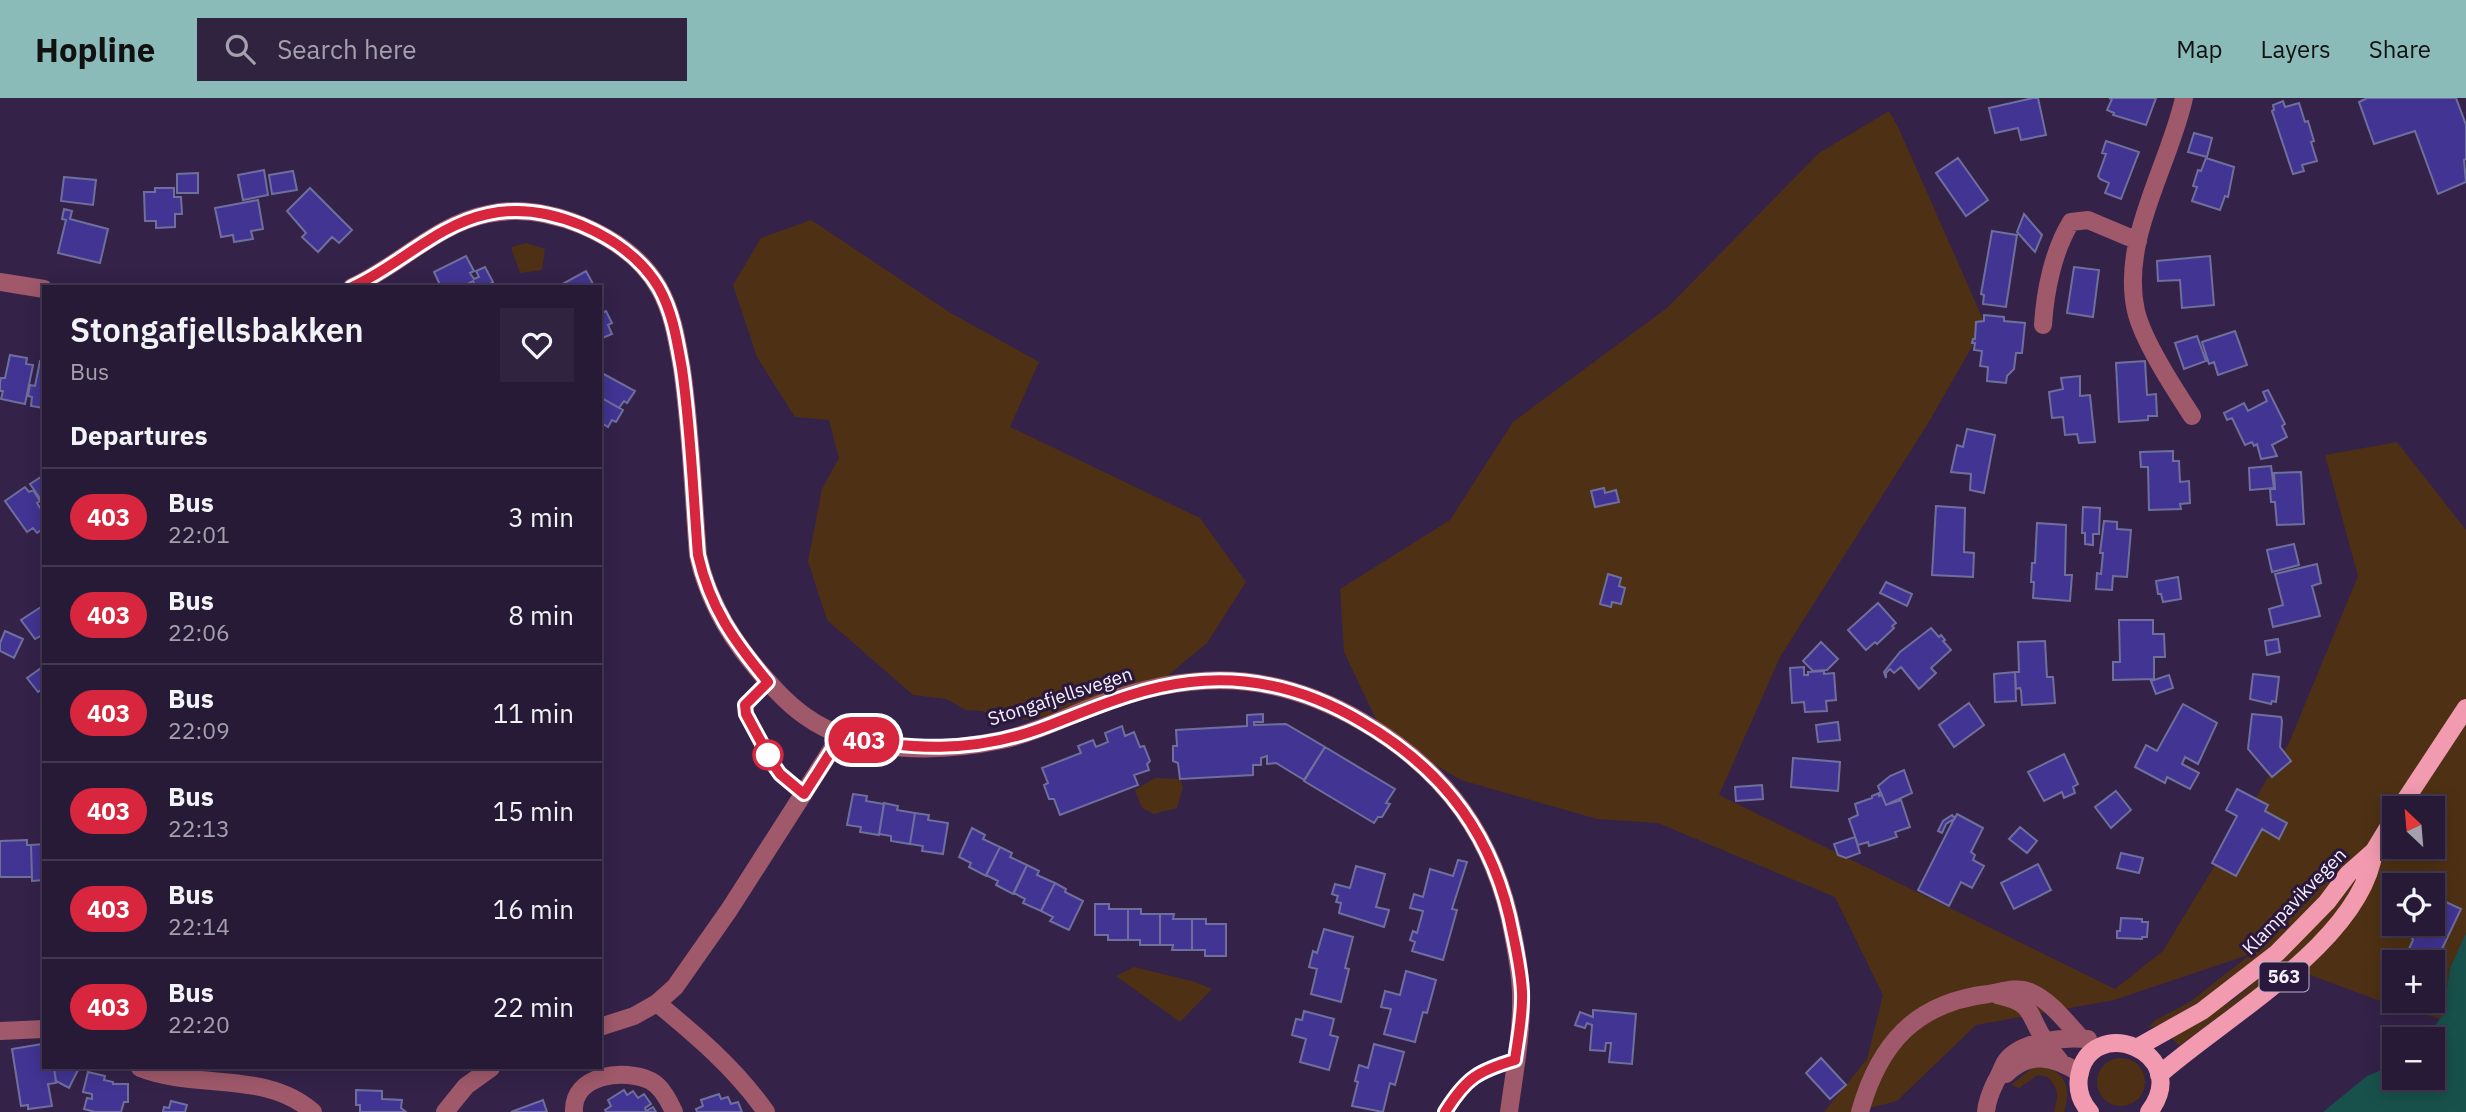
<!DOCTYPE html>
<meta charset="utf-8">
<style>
body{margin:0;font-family:"IBM Plex Sans",sans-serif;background:#2f233f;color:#f1f3f6;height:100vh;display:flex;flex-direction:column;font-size:26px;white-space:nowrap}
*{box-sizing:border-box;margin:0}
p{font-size:23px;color:#a4a1ad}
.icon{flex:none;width:38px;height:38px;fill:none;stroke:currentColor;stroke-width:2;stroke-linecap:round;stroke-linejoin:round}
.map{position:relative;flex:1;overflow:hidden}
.details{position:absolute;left:42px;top:187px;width:560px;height:784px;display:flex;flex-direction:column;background:#271a37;border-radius:0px;box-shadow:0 4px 18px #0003,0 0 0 2px #433852}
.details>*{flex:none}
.badge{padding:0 14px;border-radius:23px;font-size:24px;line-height:46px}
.needle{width:46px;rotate:334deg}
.fabs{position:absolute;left:2382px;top:698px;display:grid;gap:14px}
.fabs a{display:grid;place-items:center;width:63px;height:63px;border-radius:0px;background:#271a37;box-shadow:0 4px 18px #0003,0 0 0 2px #433852;font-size:35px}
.map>.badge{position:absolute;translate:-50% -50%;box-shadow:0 0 0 4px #fff}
h2{padding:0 28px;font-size:26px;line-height:63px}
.round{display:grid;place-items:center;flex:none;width:74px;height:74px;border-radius:0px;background:#2f233f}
.overview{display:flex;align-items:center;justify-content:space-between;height:119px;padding:0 28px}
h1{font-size:33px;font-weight:600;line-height:52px}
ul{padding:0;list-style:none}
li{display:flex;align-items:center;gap:21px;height:98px;padding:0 28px;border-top:2px solid #433852}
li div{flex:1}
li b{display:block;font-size:26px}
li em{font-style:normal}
li .badge{min-width:77px;font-weight:700;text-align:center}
header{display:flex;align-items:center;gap:42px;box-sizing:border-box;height:98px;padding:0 35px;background:#8bbbb9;color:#111}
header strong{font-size:33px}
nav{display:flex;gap:38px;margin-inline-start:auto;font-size:24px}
.search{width:490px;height:63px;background:#2f233f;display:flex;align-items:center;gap:18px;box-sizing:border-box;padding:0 24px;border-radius:0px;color:#a4a1ad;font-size:26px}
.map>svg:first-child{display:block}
.green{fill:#4e3114;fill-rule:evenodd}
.water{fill:#18514b}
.building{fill:#423493;stroke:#6f6f9d;stroke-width:2}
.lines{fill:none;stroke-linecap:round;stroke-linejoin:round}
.minor{stroke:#9f596b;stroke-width:18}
.major{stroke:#f29bb0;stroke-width:18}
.line-casing{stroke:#fff;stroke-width:16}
.line{stroke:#d7263d;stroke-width:10}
.stop-dot{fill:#fff;stroke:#d7263d;stroke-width:3.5}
.labels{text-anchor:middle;stroke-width:6;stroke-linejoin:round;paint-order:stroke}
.shield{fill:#2a183e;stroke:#b8b0c2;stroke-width:2}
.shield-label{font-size:18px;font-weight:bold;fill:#f5f1fb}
.street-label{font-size:19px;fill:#f5f1fb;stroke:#2a183e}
</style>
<header>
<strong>Hopline</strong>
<div class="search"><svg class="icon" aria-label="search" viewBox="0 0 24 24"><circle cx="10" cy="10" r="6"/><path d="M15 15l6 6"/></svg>Search here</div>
<nav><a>Map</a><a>Layers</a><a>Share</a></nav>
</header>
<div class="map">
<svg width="2466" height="1014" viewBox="0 0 2466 1014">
<rect width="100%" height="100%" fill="#342249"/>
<path class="green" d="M1889,13L1899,31L1985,226L1927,327L1780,559L1719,697L2115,891L2163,853L2289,645L2358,478L2325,357L2397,344L2466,432V835L2450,870L2443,915L2440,921L2375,901L2286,868L2179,948L2172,940L2233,902L2278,865L2212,896L2160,927L2147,930L2156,922L2190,904L2251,856L2114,902L1976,927L1897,1003L1854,1014H1824L1867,961L1883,897L1835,799L1658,725L1597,721L1461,682L1383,636L1344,554L1340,491L1450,422L1513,324L1667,210L1819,55ZM2394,710H2432V749H2394ZM2394,788H2432V826H2394ZM2394,864H2432V903H2394Z
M811,122L949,214L1039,264L1010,329L1200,420L1246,484L1207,545L1148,594L1029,622L997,619L982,613L966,612L946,601L913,597L827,522L808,463L822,391L839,360L829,322L795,319L757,259L733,187L761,140Z
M526,145L545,151L542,172L520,175L511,149Z
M1155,680L1180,681L1183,689L1177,710L1154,716L1142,710L1135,692Z
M1134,869L1195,884L1212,891L1180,924L1116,878Z
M2097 984a24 24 0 1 1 48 0a24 24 0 1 1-48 0Z
M2042,969C2067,973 2071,992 2064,1014H2054C2058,999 2060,990 2047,979L2038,977L2019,990L2011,987L2032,970Z"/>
<path class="water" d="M2466,835V1014H2323L2367,978L2394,967V980H2432V942L2426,941L2443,916L2450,870Z"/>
<path class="building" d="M2033,0H2038L2046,37L2021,42L2018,30L1995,35L1989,10Z
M2109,0H2156L2146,27L2113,17L2114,15L2107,12L2112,1Z
M2367,0H2456L2466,27V61L2464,62L2466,84L2438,96L2415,33L2374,46L2359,4Z
M2283,3L2285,9L2299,5L2305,24L2308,23L2314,43L2311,44L2317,63L2302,67L2304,73L2293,76L2272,13L2274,12L2273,7Z
M2194,35L2212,40L2207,59L2188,54Z
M2106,43L2139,54L2121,101L2105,95L2109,85L2100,81L2098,78L2106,56L2102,55Z
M1958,60L1988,102L1966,118L1936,75Z
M2206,60L2234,69L2228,99L2225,98L2220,112L2192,103L2197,89L2193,88L2198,72L2201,73Z
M264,72L268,97L243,102L238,77Z
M293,73L297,92L272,96L269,77Z
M198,75V95H177V76Z
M64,79L96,82L93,107L61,103Z
M155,90H174V99H181L182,116H175V129L156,130V123H145L144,94H155Z
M310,90L352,132L339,145L332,139L318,154L302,139L306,135L287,113Z
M258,102L263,131L251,133L253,141L234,144L233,137L221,139L215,110Z
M64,111L72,113L70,121L108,131L100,165L58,155L66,122L62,121Z
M2024,116L2042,137L2035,154L2017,134Z
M1992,133L2017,137L2006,209L1983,206L1984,197L1981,196Z
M466,158L474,173L470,175L474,181L479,179L476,173L485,169L493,184L484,189H476L473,183L462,189H441L434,174Z
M2210,158L2214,207L2182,210L2180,182L2158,183L2157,163Z
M2074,169L2099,172L2093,219L2067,215Z
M586,173L593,186L589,189H557Z
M606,213L612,225L608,227L612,236L600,241V216Z
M1984,217L2004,219V223L2025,225L2022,255H2016L2014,271L2007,278L2006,285L1987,283L1988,269L1980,268L1982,253L1974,252L1975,245H1972L1973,241H1975L1976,224L1984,223Z
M2235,233L2247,267L2218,277L2214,264L2209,266L2202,244Z
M2197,238L2206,263L2184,271L2175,245Z
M10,257L27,260L26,266L33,267L25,306L1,301L3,293H0V285L1,280H5Z
M40,263L44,264V310L31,308L32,299L28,298L30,287L35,288Z
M2145,263L2147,297L2156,296L2157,318H2148V322L2119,324L2116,265Z
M600,274L635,293L627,305L624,303L619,310L600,299Z
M2080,278V298L2090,297L2095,344L2079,345L2077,336L2065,337L2063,319L2052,320L2049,294L2063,291L2061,280Z
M2268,292L2285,326L2282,328L2287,339L2272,347L2277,358L2261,361L2257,346L2254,348L2252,344L2245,347L2232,320L2227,322L2224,315L2244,305L2248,313L2267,303L2263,294Z
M600,299L623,312L616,324L612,322L608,329L600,324Z
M1967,331L1995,337L1984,395L1970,392L1971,376L1951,374L1957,347L1963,349Z
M2173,353V363H2179L2180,384L2189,383L2190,405L2180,406L2181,411L2149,412L2148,369H2141L2140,354Z
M2271,368L2274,390L2250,392L2249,370Z
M2301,374L2304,426L2277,427L2275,404H2271L2270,391H2275L2274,375Z
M44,377V406L30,386Z
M25,389L29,394L33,392L40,403L37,405L44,416V430L37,435L33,430L27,434L5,403Z
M1604,390L1605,395L1616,392L1619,404L1595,409L1591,393Z
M1936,408L1965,410L1964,454L1974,455L1973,479L1932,477Z
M2083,409L2100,410L2099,436H2093V447L2085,446V435H2082Z
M2104,423L2117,424V431L2131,432L2127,479L2113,478L2112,492L2096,491L2097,475L2101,476L2103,455H2100Z
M2037,425L2066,427L2065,477H2072L2070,503L2033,500L2034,484H2031L2032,465H2035Z
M2294,446L2299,467L2272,474L2267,452Z
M2317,466L2321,485L2312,488L2320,518L2273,529L2269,511L2283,507L2275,476Z
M1608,476L1621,480L1619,488L1625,490L1621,506L1612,504L1611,509L1600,506Z
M2178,479L2181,501L2163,504L2161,496H2158L2156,483Z
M1886,484L1912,496L1907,508L1880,495Z
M1878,505L1896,525L1892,528L1894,530L1877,546L1875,544L1866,552L1848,532Z
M44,507V536L35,541L21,522Z
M2119,522H2153V536H2164L2165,559H2154V581L2113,582V564H2120Z
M1931,530L1939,539L1941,537L1945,542L1943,543L1951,552L1931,570L1936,575L1919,591L1901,569L1894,575L1890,571L1886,575V580L1884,574L1900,554Z
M5,533L23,541L14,560L0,553V545Z
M2278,541L2280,554L2267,557L2265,543Z
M2045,543L2047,579H2053L2055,605L2022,607L2021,593L2020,590L2016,591L2015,574H2019L2018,544Z
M1821,544L1838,561L1827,572L1813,573L1803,563Z
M44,568V590L38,594L27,580Z
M1804,569V577H1808V574L1824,573V576L1834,575L1836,602L1826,603L1827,613L1805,614L1804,604L1792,605L1790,570Z
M2015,574L2016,603L1995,604L1994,576Z
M2253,576L2279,579L2276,604L2272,603L2271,606L2250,601Z
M2169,577L2173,590L2156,596L2151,583Z
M1969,605L1984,627L1954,649L1939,627Z
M2183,606L2217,625L2198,666L2185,659L2182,666L2199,675L2190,691L2167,679L2165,685L2135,669L2146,647L2157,653Z
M1263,616V624H1254V627L1286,626L1325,649L1304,682L1276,665L1267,666V658L1261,660V667H1253V677L1180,681L1178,665L1173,663V648H1177L1176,632L1247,628V617Z
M2252,616L2281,619L2282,623L2280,649L2291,663L2272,679L2248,651Z
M1838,624L1840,642L1818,644L1816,627Z
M1122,628L1125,638L1134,634L1140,649L1144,648L1150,663L1147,666L1149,672L1134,677L1138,687L1060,717L1054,701H1049L1044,687L1048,685L1042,670L1081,655L1078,648L1093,642L1096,649L1108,644L1105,635Z
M1325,649L1395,691L1386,705L1390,706L1382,719H1378L1374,725L1304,683Z
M2064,656L2078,686L2073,689L2075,695L2064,700L2062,694L2044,703L2028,674Z
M1793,660L1840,664L1838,693L1791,689Z
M1904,672L1912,695L1886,707L1878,688L1890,678Z
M1762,687L1763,701L1736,703L1735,689Z
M2237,691L2268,707L2265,713L2287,725L2279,741L2262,731L2236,778L2212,765L2237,718L2226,712Z
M2116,693L2131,712L2111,730L2095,709Z
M1879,695V698L1882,697L1886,707L1901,702L1910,729L1895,734L1897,739L1869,748L1868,744L1858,747L1849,721L1858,717L1855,706L1872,700V698Z
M853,696L867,698L866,703L884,706L879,737L860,734L861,729L847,727Z
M884,705L898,708L897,712L915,715L910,746L891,743V738L879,736Z
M915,715L929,717L928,722L948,725L943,756L922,753L923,748L910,746Z
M1957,716L1983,730L1971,754L1975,757L1973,762L1984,768L1972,790L1961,784L1949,808L1918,792L1954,721L1946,726L1942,735L1938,733L1943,723L1952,717L1955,720Z
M2020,729L2037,743L2027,755L2009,741Z
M972,730L985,737L983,741L1000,749L986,778L969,769L971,765L959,759Z
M1855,739L1860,755L1846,760L1838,757L1834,746Z
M27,742V747H31L32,779H0V743Z
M44,746V782L32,783L31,747Z
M1000,749L1012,755L1010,759L1027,767L1013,796L996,787L998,783L986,777Z
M2121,755L2143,760L2139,775L2117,770Z
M1458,762L1467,764L1452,811L1457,812L1443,862L1412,853L1415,844L1410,842L1413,833L1417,835L1423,813L1410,810L1414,796L1423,799L1430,771L1453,778Z
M2038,766L2051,792L2014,811L2001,785Z
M1027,767L1039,773L1037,777L1055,785L1041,813L1023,805L1025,801L1014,795Z
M1356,768L1385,776L1376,809L1389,812L1384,829L1339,815L1341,805L1336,804L1338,798L1332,796L1335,786L1350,790Z
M1055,785L1066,791L1065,794L1083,803L1069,832L1050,823L1053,819L1041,813Z
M2433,798L2461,811L2432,872V864H2403L2413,842L2411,838L2412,834L2418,833L2421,826H2432Z
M1095,806H1109V811H1128V842H1108V837H1095Z
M1128,811H1141V816H1160V847H1140V842H1128Z
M1160,816H1174L1173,821H1192V852H1172L1173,847H1160Z
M2121,820L2142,821V824H2148L2147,839H2142V841L2117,840V833H2120Z
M1192,821H1206V826H1226V858H1205V852H1192Z
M1324,831L1353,839L1345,870L1349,871L1341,904L1311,896L1317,871L1309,869L1313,853L1317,855Z
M1406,873L1436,882L1427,915L1423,914L1415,944L1384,936L1391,911L1381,909L1385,893L1400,897Z
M2394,880V903H2420L2418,906L2407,910L2394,904L2389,893Z
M1593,912L1636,916L1632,966L1609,964L1611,945H1606L1605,953L1590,952L1592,927L1587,925L1585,930L1575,927L1580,914L1593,919Z
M1304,913L1334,921L1330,937L1338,939L1329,972L1300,964L1306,941L1292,937L1296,921L1302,922Z
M42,946L44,970H54L56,985L48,986L52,1008L28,1011V1007L21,1008L12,951Z
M1374,946L1404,954L1395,987L1390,985L1383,1014L1352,1008L1358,984L1355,983L1359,967L1368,970Z
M1821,960L1846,987L1830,1001L1806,975Z
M54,970H79L69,990L56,983Z
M88,974L105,978L104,982L113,984V986H128V1004H124L121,1014H95L84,1011L87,1000L92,1001V996L83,994Z
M356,992L382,993V1001L402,1002L401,1010L406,1014H360V1007H356Z
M624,992L627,997L633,993L638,1000L644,996L651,1006L645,1010L646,1013L653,1009L656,1014H606L605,1012L611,1008L608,1002Z
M719,996L721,1001L728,999L731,1006L738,1004L742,1014H697L696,1011L703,1008L701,1002Z
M543,1002L547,1014H511Z
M171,1003L187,1007L185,1014H163L164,1009L169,1010Z"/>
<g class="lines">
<path class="minor" d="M2184,0C2169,68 2120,142 2136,213C2143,243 2175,292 2192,318
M0,184L44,191
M352,189C399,168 436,126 488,116C519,109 551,115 581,127C612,140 642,160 659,190C673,215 677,243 682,271C691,333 693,395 698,457C707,499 726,533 753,566C769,585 785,604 805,618C859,657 940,655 1002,642C1034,635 1064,620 1095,608C1126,596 1157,587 1190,584C1251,577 1309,593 1361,623C1446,672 1495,740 1513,836C1517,857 1521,877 1521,898C1522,936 1514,976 1509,1014
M2043,227C2045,194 2053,153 2071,124L2088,122L2138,143
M1997,897C2033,905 2027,913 2043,940C2048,948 2054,956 2060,963
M657,905C697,938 736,971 766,1014
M600,929L634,918L657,905L675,889L729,812L841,637
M0,933L44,931
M140,970C195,992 266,972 313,1014
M2006,976C2030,952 2054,959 2080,975
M445,1014L466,988L491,970
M574,1014C572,976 625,970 651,983C662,989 669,1003 674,1014
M1860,1014C1879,946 1915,905 1988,896C2001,894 2017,888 2030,894C2050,902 2066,924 2081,940
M1986,1014C1987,1002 1991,993 1996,983C2000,977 2002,969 2006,963C2022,942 2064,939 2088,941"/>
<path class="major" d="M2400,710L2466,610
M2138,949L2202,913L2277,855L2327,804L2348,776L2374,753L2394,720
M2159,977C2223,920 2362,843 2374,753
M2090,1014C2081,1004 2077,992 2079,979C2089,913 2195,954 2149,1014"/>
</g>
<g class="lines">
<g class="line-casing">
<path id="line" d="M352,189C399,168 436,127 488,116C519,109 552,115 581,127C612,140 642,161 659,190C673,215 677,243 682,271C691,333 693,395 698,457C710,510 734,543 768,584L745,607L746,616L773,666L780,676L804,696L841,638C910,652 972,655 1039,631C1090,612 1136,590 1190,584C1251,577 1310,593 1362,624C1446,673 1495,740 1513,836C1517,855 1521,874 1522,894C1523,917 1518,940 1515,962C1478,973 1466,980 1445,1014"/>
</g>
<use href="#line" class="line"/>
</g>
<circle class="stop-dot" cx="768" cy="657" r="14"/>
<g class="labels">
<rect class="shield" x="2259.5" y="864.5" width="49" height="29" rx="5"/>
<g class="shield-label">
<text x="2284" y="885">563</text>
</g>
<g class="street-label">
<text transform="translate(1060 598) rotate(-18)" y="7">Stongafjellsvegen</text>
<text transform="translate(2294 803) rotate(-46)" y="7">Klampavikvegen</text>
</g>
</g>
</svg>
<div class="fabs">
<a><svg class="needle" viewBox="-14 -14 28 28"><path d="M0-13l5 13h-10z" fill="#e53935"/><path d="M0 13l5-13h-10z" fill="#a4a1ad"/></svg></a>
<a><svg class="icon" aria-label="locate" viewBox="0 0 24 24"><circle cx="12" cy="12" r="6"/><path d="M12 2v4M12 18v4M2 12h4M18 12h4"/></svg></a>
<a>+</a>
<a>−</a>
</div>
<b class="badge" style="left:864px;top:642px;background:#d7263d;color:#fff">403</b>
<section class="details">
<div class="overview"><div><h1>Stongafjellsbakken</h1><p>Bus</p></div><a class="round"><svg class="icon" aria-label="heart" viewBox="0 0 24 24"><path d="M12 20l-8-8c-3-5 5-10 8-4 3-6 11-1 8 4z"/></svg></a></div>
<h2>Departures</h2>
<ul>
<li><span class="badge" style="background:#d7263d;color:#fff">403</span><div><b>Bus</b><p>22:01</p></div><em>3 min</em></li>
<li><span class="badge" style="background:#d7263d;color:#fff">403</span><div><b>Bus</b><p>22:06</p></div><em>8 min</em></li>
<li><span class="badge" style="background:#d7263d;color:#fff">403</span><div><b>Bus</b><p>22:09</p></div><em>11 min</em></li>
<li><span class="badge" style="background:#d7263d;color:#fff">403</span><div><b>Bus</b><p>22:13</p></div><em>15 min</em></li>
<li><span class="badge" style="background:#d7263d;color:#fff">403</span><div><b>Bus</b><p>22:14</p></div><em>16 min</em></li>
<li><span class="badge" style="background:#d7263d;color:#fff">403</span><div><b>Bus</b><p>22:20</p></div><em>22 min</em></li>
</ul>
</section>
</div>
